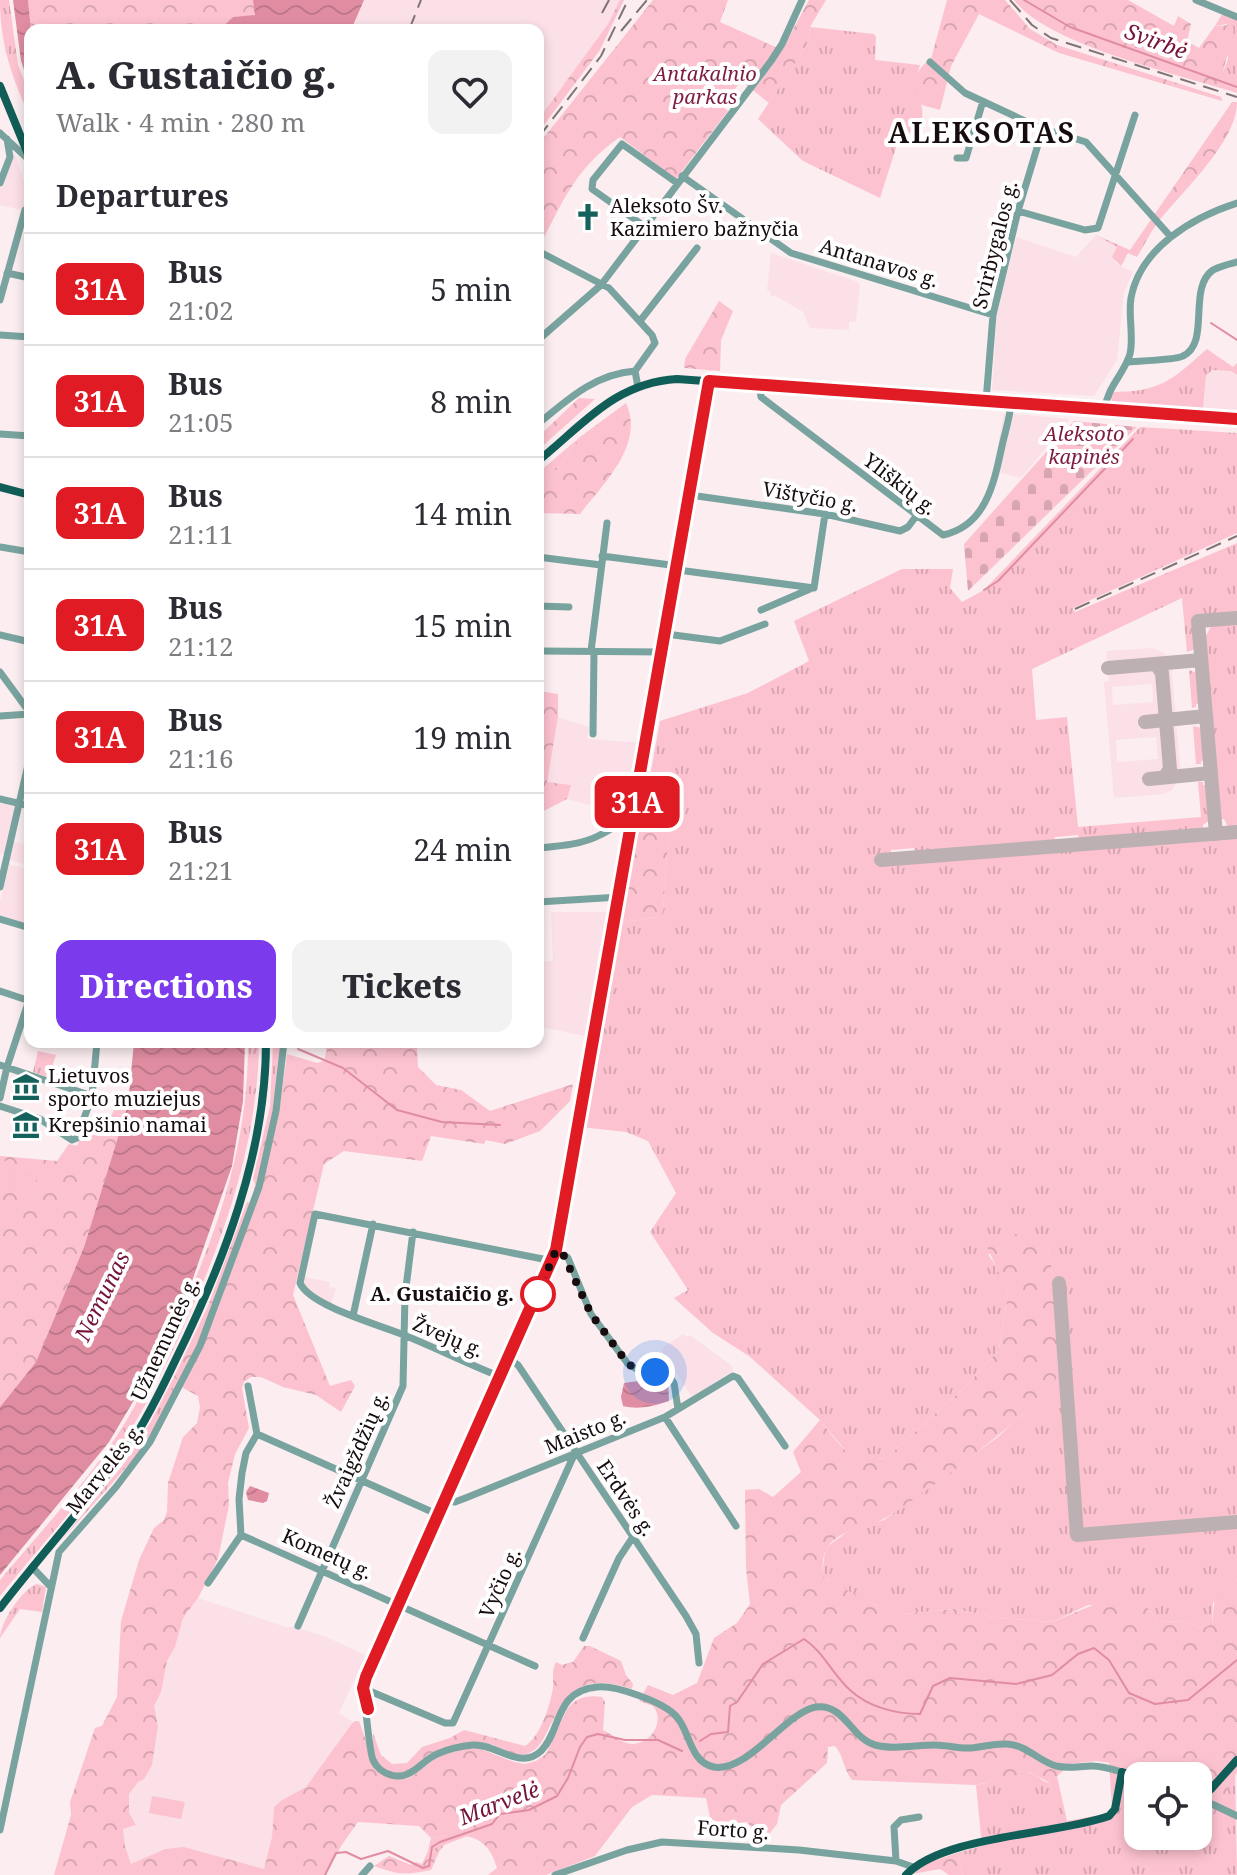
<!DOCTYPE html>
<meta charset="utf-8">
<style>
body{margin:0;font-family:"Noto Serif",serif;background:#f2f2f3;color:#2b2b33;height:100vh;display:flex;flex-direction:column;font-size:30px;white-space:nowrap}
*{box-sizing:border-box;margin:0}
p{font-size:26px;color:#7c7c81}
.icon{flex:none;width:44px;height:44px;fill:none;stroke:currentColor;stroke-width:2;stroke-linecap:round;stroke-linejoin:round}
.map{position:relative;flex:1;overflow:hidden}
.sheet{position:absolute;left:24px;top:24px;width:520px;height:1024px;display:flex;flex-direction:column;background:#fff;border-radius:16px;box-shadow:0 4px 12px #0003}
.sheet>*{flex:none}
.badge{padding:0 16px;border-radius:12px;font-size:28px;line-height:52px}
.controls{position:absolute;left:1124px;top:1762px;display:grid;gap:16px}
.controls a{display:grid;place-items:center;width:88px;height:88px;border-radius:16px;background:#fff;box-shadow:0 4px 12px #0003;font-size:40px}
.you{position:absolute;width:40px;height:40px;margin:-20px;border:6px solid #fff;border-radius:50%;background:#1a73e8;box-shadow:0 0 0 12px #1a73e833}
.map>.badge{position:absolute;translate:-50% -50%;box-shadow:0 0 0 4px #fff}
h2{padding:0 32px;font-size:30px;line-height:72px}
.round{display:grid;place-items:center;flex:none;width:84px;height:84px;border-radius:16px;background:#f2f2f3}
.overview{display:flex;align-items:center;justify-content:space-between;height:136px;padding:0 32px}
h1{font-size:38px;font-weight:800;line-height:60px}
.action{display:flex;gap:16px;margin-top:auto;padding:16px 32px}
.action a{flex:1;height:92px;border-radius:16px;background:#7c3aed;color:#fff;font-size:32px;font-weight:800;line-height:92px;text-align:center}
.action a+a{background:#f2f2f3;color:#2b2b33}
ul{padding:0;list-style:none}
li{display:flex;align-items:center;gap:24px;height:112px;padding:0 32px;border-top:2px solid #e1e1e2}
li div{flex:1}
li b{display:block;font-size:30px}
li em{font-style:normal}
li .badge{min-width:88px;font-weight:700;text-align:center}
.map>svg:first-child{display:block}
.built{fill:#fbe1e7;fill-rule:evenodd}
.grass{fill:url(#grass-tufts)}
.forest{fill:url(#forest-crowns)}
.cemetery{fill:url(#cemetery-stones)}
.pitch{fill:#fcc2cf}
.water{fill:url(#water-waves)}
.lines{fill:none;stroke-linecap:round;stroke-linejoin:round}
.stream{stroke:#e08da2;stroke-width:2}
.taxiway{stroke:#bdb0b2;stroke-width:14}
.minor{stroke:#78a39e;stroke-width:7}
.major{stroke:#115e59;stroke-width:8}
.rail{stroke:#7f7375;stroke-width:2;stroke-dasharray:16 8;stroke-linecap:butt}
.line-casing{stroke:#fff;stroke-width:18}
.line{stroke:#e01b24;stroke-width:12}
.walk{stroke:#170c0e;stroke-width:8;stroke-dasharray:0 14.4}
.stop-dot{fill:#fff;stroke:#e01b24;stroke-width:4}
.labels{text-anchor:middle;stroke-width:8;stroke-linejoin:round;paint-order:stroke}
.park-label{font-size:20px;font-style:italic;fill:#7d1c40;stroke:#fff}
.poi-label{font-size:20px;fill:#170c0e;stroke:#fff;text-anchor:start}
.street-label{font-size:20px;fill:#170c0e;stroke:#fff}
.stop-label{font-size:20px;font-weight:bold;fill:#170c0e;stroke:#fff;text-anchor:end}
.water-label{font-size:22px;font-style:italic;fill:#76133a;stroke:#fff}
.district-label{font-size:28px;font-weight:bold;letter-spacing:2px;fill:#170c0e;stroke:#fff}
</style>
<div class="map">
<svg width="1237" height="1875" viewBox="0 0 1237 1875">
<defs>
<pattern id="grass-tufts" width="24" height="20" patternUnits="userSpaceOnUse" patternTransform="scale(2)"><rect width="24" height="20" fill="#fcc2cf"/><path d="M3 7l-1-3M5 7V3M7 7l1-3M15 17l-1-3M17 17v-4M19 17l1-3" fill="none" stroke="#d7a6b1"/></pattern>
<pattern id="forest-crowns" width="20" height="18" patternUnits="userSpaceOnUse" patternTransform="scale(2)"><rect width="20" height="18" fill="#fcc2cf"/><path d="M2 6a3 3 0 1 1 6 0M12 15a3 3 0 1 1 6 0" fill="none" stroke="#d7a6b1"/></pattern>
<pattern id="cemetery-stones" width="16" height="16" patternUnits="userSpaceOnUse" patternTransform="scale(2)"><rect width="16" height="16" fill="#fcc2cf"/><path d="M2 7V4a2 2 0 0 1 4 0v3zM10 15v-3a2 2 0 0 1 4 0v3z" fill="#d7a6b1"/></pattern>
<pattern id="water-waves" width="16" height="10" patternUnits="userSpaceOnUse" patternTransform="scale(2)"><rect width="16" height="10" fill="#e08da2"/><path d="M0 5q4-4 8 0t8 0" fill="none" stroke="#bf788a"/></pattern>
</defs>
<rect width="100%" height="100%" fill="#fbedf0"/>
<path class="built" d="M364,0H620L608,24L538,120V30H351Z
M15,154L30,199V212L0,205V189Z
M1096,235L1118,247L1115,263L1133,272L1124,292L1117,360L1094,396L992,390L997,313L1016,237L1076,257Z
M771,253L858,282L860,286L856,321L849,322V330L810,328L803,312L778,297L771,296V292L767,290Z
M1212,370L1231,371L1237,375V414L1212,412L1203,408L1206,376Z
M1004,413L1070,419L1021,478L993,471Z
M1152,648L1164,653L1171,663L1181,775L1172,790L1163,794L1114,798L1104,682L1109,681L1106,651ZM1152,684L1153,702L1113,705L1112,687ZM1156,737L1158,759L1117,762L1116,740Z
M558,717L589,727L587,739L647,743L634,817L567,799L570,785L546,782Z
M0,801L16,806L5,855L0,853Z
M14,842L30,845V866L10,860Z
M9,864L30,870V925L0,915V901Z
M551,912H608L585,1036L541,1027L538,1033V962L553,961Z
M304,1277L330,1282L329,1287L336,1288L331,1304L302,1286Z
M683,1334L686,1337L690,1335L732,1366L733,1371L692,1397L661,1349Z
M198,1598L286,1627H295L326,1637L366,1655L339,1713L353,1722L306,1787L282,1800L274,1807L272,1837L264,1869L184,1847L165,1849L131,1865L125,1846L123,1829L136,1825L129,1813V1793L138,1782L158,1726L154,1706L161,1692L167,1661L175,1647L183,1618Z"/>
<path class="grass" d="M0,0H9L18,65L30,95V117C12,78 0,44 0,0Z
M1222,14L1237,20V89L1223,84L1222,75L1228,59L1227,24L1215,26Z
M810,27L874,34L876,37L875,60L920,65C915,79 917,91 921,104C924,113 921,128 920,138L902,129L880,198L803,161L758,119L807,45Z
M1207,349L1233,367L1237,363V375L1231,371L1212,370L1206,376L1203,408L1114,404L1110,397L1112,392C1161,392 1172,380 1207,349Z
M1140,427L1237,433V533L1073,608L1075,612L1237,543V613L1193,617L1195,649L1187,652L1182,598L1032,669L1036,720L1067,717L1078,827L1201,817L1198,782H1203V785H1207L1210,820L1203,825V830L1079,840L1078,835L1055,837L1054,842L915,853L914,848L891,850V855L879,856L880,864L1237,837V1518L1091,1530L1082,1526L1080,1518L1065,1279L1052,1280L1049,1246L988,1254L1000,1273L1008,1293L999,1350L966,1386L886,1458L869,1460L850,1456L820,1420L749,1356L713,1333L674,1298L688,1290L650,1232L676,1193L648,1141L626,1132L581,1127L619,923L657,917L663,912L669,826L684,785L650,777L660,721L748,693L809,661L794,621L902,569H953L950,588L962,602L984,590Z
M580,437L546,485L538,489V473Z
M1237,622V826L1228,827L1224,819H1219L1204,640L1212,624Z
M1189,670L1197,673L1200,704H1196V707L1192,708Z
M1193,726L1202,728L1205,760L1201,761V764H1196Z
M248,1042H259C258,1144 223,1241 181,1333C163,1371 145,1409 121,1445C85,1498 40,1546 0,1596V1580C36,1537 75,1495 108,1449C132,1415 151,1376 169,1338C214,1242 249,1149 248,1042Z
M273,1042H282L273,1106H270Z
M38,1051L56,1055L52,1067L62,1074L59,1081L33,1072Z
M1058,1361L1073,1538L1237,1526V1579L1213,1603L1212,1624L1209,1628L1202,1629L1186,1621L1159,1622L1146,1606L1088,1605L1052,1622L998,1618L956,1609L903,1614L867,1602L822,1576L825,1550L828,1546L850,1530L884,1520L998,1437L1016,1420L1044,1402L1052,1392Z
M174,1377L180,1384L139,1453L59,1543L122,1466L150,1423Z
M37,1584L46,1587L42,1612L20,1609L0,1638C0,1623 22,1589 37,1584Z
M1109,1762L1127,1765L1153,1776H1138V1836H1198V1812L1219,1808L1235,1774L1237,1875H963L957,1853L982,1846L976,1785C991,1783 1015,1771 1026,1772C1035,1773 1041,1781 1049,1783L1057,1776L1067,1821L1105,1814L1112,1808Z
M451,1835H470L444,1845L439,1852L428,1851L431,1838Z"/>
<path class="forest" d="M28,0H253L256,12L253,16L233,17L219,30H31Z
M620,0H624L600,50L538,133V120L608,24Z
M653,0H728L720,22L782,50L809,0H826L810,27L807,45L769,103L741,81L722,106L728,111L676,179L620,137C574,169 563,202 538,249V145Z
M947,0H1005L1030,29L1057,45L1221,97L1222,101L1059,53L979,14L951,66L940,110L922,105C910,88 914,69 931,59Z
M1014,0H1128L1174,26L1178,16L1191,24L1187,41L1199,48L1215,26L1233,25C1237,47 1219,62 1224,84L1237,89V93C1181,75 1047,45 1014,0Z
M1232,102H1237C1237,143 1180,193 1156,225C1149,235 1143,247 1137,257L1128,253L1121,266L1112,257L1117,247L1096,235L1130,250Z
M719,301L733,311L721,340L720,371L684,368L685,359Z
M579,398L595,399L538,450V437Z
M626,403C645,444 604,483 580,514L538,513V489L546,485L580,437Z
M538,691L558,694V717L547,782L571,785L567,799L538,814Z
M650,777L684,785L669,826L663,912L657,917L619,923Z
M309,1042H414L417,1045L418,1067L436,1085L461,1090L490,1111L573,1084L570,1101L540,1131L505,1144L486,1140L484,1144L431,1136L422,1161L344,1151L324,1164L293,1295L330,1386L351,1380L355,1386L341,1412L316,1395L283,1387L261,1377H251L244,1382L242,1388L249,1428L235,1454L228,1483L229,1505L218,1559L198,1598L183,1618L175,1647L167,1661L161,1692L154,1706L158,1726L152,1765L144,1779L138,1782L129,1794V1813L136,1825L123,1829L125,1846L131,1864L165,1849L184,1847L264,1869L272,1837L274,1807L282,1800L306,1787L353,1722L359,1721L376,1769L405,1779L411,1777L442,1754L476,1747L514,1762L525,1764L536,1761L546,1754L567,1709C577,1697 587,1695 602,1697L605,1702L603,1730C611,1734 619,1741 627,1743C647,1749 667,1723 653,1706L639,1701L648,1685L673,1695L697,1683L714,1638L737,1623L750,1604L746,1568L745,1490L759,1489L773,1497L801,1472L793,1452L820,1420C843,1448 847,1463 886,1458L966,1386L999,1350L1008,1293L987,1247C999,1232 1020,1234 1037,1234L1049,1246C1052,1282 1066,1360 1052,1392C1045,1407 1025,1412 1014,1422C975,1455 931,1489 887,1517C868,1529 844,1527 828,1546C822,1553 823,1567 822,1576L868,1602L903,1614L956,1609L998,1618L1052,1622L1105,1600L1132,1599L1146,1606L1159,1622L1186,1621L1202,1629L1212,1624L1215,1597L1237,1579V1772L1219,1808L1198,1812V1776H1153L1127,1765L1096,1761L1070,1764L1050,1783L1029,1772L976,1785L852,1780C843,1769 844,1756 835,1746L828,1747L827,1763L781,1805L777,1824L770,1833L754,1830L747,1822L719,1826L710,1817L706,1798L652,1795L632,1807L595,1856L546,1875H488L497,1868C487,1832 463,1833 431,1838L419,1826L358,1822L341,1846L326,1875H54L71,1815L70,1802L95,1728L102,1726L117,1697L121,1621L139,1560L154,1528L164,1520L167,1512L168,1483L183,1437L197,1423L200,1407L198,1396L183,1388L174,1377L208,1306L247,1202L251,1203L255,1184L253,1179L270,1106L280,1105L287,1054L317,1063L324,1061L327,1049Z
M128,1105L84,1247L36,1362L0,1407V1156L57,1161L69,1144L77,1146L87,1123L110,1118L114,1110Z
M584,1646H590L621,1661L626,1675L633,1684L632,1689C585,1674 570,1687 549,1728C544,1737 541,1747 531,1752C515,1761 500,1744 484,1743C475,1743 463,1747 453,1748C445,1749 437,1750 430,1754C415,1763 407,1779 387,1771C372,1765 373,1747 373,1733L381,1755L392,1764L407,1763L422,1747L450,1738L464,1730L525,1746C541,1736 550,1705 553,1688C554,1678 551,1671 556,1662L562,1665L573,1662Z
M428,1851L439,1852L431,1870C406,1875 398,1875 374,1866L389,1856L411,1865L416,1862L422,1864Z
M957,1853L963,1875H949L940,1869L912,1874L930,1862Z"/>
<path class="cemetery" d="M1074,421L1137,427L968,591L964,544Z"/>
<path class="pitch" d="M0,1160L14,1162L12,1189L0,1188Z
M26,1162L44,1163L43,1176H36V1189L14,1187L15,1175L31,1176L25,1175Z
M152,1796L185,1802L181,1819L149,1813Z"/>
<path class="water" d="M13,0H28L31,30L30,87L21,61Z
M253,0H364L351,30H219L233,17L255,15Z
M134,1042H245L243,1101L232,1166L191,1284L143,1385L109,1442L0,1575V1407L36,1362L84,1247L128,1105Z
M660,1378L668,1381L669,1401C654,1406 639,1410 623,1406L621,1397L624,1383Z
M250,1486L269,1493L267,1501L263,1503L248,1500L246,1492Z"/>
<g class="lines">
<path class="stream" d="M1024,0L1070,27L1237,87
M1211,323L1237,340
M984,590L998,581L1133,439
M298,1049L343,1068L397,1110L442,1122L500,1125
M700,1741L711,1734L728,1732L730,1706L737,1702L763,1664L804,1639C824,1652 832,1674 850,1690C868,1707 896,1714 920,1714L933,1686L950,1678L1016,1684L1052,1675L1078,1654L1094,1648L1109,1660L1129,1693L1155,1704L1188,1700L1237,1660
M325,1875L336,1853L346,1852L361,1859L388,1851L423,1868L429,1866L432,1847L440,1842L492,1824L500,1814L529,1810L557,1796L568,1778L580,1747L587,1737L598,1734L625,1740H658L682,1751"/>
<path class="taxiway" d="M1156,664L1162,673L1170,769L1165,776
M1108,668L1201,660
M1145,722L1206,716
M1149,779L1211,773
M1216,834L1198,621L1237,618
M881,860L1237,832
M1059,1283L1077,1535L1237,1522"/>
<path class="minor" d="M1196,0L1237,17
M930,62L965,93L1038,127L1086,142L1171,237
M0,133L28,159
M957,158H966L983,101
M682,176L791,253L993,315
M0,183L10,157L7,139
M1018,211L1085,230L1098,228L1135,115
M644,226L592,189L593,180L622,144L677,183
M538,251L609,288L652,335L655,343L635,371L638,387
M7,273L30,278
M0,300L25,210L30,209
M640,321L697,248
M0,335L30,337
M538,340L601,285L771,61L782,44L802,0
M1127,362C1138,361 1176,360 1183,356C1211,343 1187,288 1213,270C1220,266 1229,264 1237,262
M709,381L556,1250L364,1683C363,1690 370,1754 373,1760C376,1767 383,1773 391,1775C411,1781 421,1761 437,1754C448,1749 461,1746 473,1745C495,1743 520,1771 541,1751C562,1730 554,1691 597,1687C616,1685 663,1702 676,1716C690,1730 689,1762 714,1767C748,1773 786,1712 816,1707C844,1703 852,1739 875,1745C894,1750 916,1745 935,1745C947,1745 959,1749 971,1748C983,1747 995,1743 1007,1744C1026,1745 1039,1761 1056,1766C1068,1769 1080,1766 1092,1766C1102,1766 1112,1769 1122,1772
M759,384L761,397L943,535C986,526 994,483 1002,446C1005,432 1010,418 1011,403
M986,401L993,315L1018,211L1043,128
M1105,409C1107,387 1124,374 1130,354C1134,336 1128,316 1131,298C1140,248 1193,217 1237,203
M538,424C568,399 595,374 635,371
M0,434L30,436
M690,495L825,514L900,531L908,527L917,515
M0,547L30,552
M602,556L678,566
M538,557L601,565
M678,570L814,588L825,514
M538,606L569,607
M761,610L810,589
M666,634L720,641L765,624
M0,635L30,642
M538,651L662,652
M591,651L607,523
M0,672L30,713
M0,716L30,714
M593,734L594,651
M0,799L30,806
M538,848C559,846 581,845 600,835C612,830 621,820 634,817
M0,887L30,756
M538,902L620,897
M0,919L30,928
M0,991L30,1001
M0,1065L92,1096
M0,1098L7,1067L29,1000
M0,1106L40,1119L72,1140L77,1138L92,1096L97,1042
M556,1250L568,1258L591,1314L628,1364L640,1371L669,1376L674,1383L678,1409
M353,1316L373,1224
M509,1359L518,1365L686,1616L696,1634L699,1663
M501,1377C468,1364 436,1348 404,1335C380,1325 310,1306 300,1283L315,1214L553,1261
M665,1417L736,1526
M257,1434L439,1515
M445,1500L455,1502L468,1497L665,1417L733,1376L738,1378L785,1446
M241,1535L535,1666
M32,1567L50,1586
M208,1583L241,1535L239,1499L242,1473L246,1453L257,1434L248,1386
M298,1626L403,1386L405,1295L413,1232
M583,1638L619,1558L633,1537
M364,1693L372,1692L445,1723H453L574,1455
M1204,1793L1210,1803L1237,1816
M0,1830L59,1552L116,1487L150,1442L200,1346L259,1187L276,1111L284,1042
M896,1861L894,1827L901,1820L919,1817
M362,1875L370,1866
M555,1875L627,1850L662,1842L799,1850L896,1861L913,1867"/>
<path class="major" d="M0,86L30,159
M538,461C583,425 614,383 677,379L1237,419
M0,487L30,495
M0,1608C43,1552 92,1499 132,1441C149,1416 162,1388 175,1361C224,1262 266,1153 266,1042
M1198,1795L1211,1789L1237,1760
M906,1875C943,1835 1056,1835 1109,1816L1115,1809L1122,1772L1138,1777"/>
<path class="rail" d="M1010,0L1032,25L1051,38L1237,97
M602,13L609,0
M409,30L421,0
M621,31L647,0
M538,138L601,56L628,0
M1075,609L1237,536"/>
</g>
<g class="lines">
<g class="line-casing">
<path id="line" d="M368,1709L363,1688L366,1677L556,1250L709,381L1237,419"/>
</g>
<use href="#line" class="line"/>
<path class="walk" d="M538,1294L556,1250L563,1254L591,1314L628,1364L640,1371L655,1372"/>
</g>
<defs>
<g id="church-bare" transform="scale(2.16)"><path d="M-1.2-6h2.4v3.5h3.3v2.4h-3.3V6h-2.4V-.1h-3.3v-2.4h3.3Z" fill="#15625c" stroke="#fff" stroke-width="2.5" paint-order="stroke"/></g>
<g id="museum-bare" transform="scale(2.16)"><path d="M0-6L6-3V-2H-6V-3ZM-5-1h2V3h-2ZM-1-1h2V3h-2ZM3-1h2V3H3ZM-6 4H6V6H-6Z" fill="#15625c" stroke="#fff" stroke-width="2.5" paint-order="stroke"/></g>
</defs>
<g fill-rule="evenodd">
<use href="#church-bare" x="588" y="217"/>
<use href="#museum-bare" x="26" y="1087"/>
<use href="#museum-bare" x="26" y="1125"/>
</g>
<circle class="stop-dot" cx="538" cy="1294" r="16"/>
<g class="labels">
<g class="park-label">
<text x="705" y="81">Antakalnio<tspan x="705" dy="23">parkas</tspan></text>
<text x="1084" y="441">Aleksoto<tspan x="1084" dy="23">kapinės</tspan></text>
</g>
<g class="poi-label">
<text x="610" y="213">Aleksoto Šv.<tspan x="610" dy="23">Kazimiero bažnyčia</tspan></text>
<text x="48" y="1083">Lietuvos<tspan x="48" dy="23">sporto muziejus</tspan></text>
<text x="48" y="1132">Krepšinio namai</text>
</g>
<g class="street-label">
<text transform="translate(995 245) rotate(-76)" y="7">Svirbygalos g.</text>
<text transform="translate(879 263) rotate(17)" y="7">Antanavos g.</text>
<text transform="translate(900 484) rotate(38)" y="7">Yliškių g.</text>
<text transform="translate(810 497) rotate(10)" y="7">Vištyčio g.</text>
<text transform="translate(448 1337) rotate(23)" y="7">Žvejų g.</text>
<text transform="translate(165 1339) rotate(-65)" y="7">Užnemunės g.</text>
<text transform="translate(585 1432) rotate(-22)" y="7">Maisto g.</text>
<text transform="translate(357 1450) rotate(-66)" y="7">Žvaigždžių g.</text>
<text transform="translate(105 1469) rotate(-51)" y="7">Marvelės g.</text>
<text transform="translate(626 1498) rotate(56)" y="7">Erdvės g.</text>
<text transform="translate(327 1554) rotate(24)" y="7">Kometų g.</text>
<text transform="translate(500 1583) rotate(-66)" y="7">Vyčio g.</text>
<text transform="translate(733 1830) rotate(4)" y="7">Forto g.</text>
</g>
<g class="stop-label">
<text x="514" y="1301">A. Gustaičio g.</text>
</g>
<g class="water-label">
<text transform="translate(1156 41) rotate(20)" y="8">Svirbė</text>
<text transform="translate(102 1296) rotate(-64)" y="8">Nemunas</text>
<text transform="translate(499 1803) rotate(-21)" y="8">Marvelė</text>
</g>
<g class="district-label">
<text x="982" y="143">ALEKSOTAS</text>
</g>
</g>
</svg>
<div class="controls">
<a><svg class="icon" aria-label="locate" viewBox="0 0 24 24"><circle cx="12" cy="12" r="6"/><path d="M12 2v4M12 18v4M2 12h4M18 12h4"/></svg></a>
</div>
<div class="you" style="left:655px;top:1372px"></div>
<b class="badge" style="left:637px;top:802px;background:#e01b24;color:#fff">31A</b>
<section class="sheet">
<div class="overview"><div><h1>A. Gustaičio g.</h1><p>Walk · 4 min · 280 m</p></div><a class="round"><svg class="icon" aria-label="heart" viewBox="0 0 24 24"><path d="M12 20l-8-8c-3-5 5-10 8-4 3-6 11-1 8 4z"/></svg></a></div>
<h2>Departures</h2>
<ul>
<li><span class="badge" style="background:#e01b24;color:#fff">31A</span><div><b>Bus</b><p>21:02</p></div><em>5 min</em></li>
<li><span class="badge" style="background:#e01b24;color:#fff">31A</span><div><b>Bus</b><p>21:05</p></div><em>8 min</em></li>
<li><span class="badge" style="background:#e01b24;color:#fff">31A</span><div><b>Bus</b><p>21:11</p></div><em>14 min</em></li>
<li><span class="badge" style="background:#e01b24;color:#fff">31A</span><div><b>Bus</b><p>21:12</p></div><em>15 min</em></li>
<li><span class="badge" style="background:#e01b24;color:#fff">31A</span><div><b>Bus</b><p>21:16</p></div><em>19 min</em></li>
<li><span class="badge" style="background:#e01b24;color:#fff">31A</span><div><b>Bus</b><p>21:21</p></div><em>24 min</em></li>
</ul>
<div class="action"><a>Directions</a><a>Tickets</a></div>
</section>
</div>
